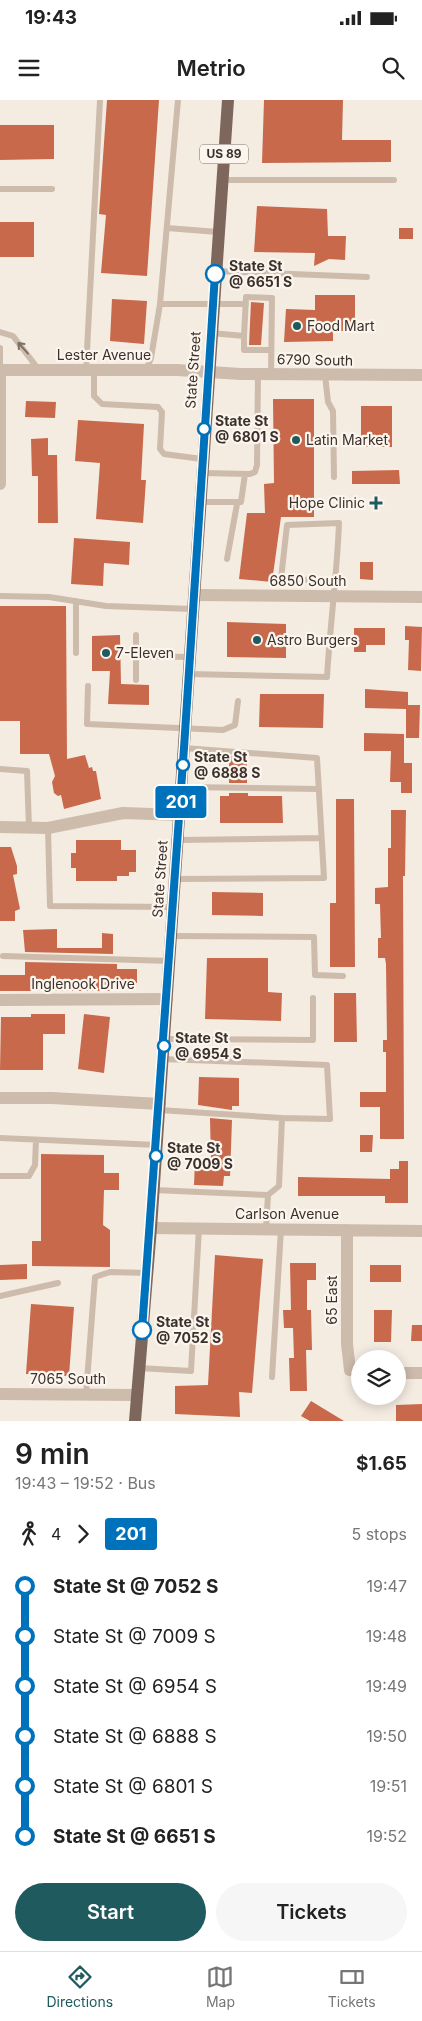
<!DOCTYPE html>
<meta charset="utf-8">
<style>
body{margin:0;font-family:Inter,sans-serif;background:#f6f6f6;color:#222;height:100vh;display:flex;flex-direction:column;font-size:19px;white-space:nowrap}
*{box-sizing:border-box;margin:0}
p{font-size:16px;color:#767676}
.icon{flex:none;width:28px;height:28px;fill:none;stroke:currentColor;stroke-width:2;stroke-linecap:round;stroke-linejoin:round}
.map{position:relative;height:1321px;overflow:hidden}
.panel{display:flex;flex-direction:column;background:#fff;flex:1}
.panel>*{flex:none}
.badge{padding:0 10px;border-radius:4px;font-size:18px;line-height:32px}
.tools{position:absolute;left:351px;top:1250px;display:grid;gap:10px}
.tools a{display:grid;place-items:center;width:55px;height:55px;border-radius:50%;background:#fff;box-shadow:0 2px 12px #0003;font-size:25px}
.map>.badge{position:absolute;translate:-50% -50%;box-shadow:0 0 0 2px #fff}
.legs{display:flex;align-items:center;gap:8px;height:55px;padding:0 15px;font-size:16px}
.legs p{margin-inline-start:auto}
.head{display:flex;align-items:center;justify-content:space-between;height:85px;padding:0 15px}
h1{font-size:28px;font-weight:600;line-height:38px}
.action{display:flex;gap:10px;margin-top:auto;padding:10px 15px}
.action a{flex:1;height:58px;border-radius:30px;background:#1f5a5e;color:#fff;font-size:20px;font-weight:600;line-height:58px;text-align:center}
.action a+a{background:#f6f6f6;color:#222}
ul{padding:0 15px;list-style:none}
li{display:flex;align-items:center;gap:18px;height:50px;font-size:19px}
li i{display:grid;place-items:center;width:8px;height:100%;margin:0 6px;background:currentColor}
li i::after{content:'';width:12px;height:12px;margin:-6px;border:4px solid;border-radius:50%;background:#fff}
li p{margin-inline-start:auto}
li:first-child i{background:linear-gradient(#0000 50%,currentColor 0)}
li:last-child i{background:linear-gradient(currentColor 50%,#0000 0)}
.status{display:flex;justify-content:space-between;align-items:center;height:35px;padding:0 25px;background:#fff;direction:ltr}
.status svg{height:14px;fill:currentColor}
header{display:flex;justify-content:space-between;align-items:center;height:65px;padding:0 15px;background:#fff;font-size:22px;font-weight:600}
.dock{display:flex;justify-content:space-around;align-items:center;height:70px;border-top:1px solid #e0e0e0;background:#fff;font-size:14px;color:#767676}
.dock a{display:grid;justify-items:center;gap:2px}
.dock .selected{color:#1f5a5e}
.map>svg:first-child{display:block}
.building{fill:#c8694b}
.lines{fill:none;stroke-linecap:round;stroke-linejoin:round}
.service{stroke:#cdbbac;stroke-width:6}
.minor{stroke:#cdbbac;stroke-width:12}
.primary{stroke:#7d675c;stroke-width:12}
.oneway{stroke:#7d6f65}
.line-1-casing{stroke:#fff;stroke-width:11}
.line-1{stroke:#0072bc;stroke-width:8}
.stop-1-dot{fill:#fff;stroke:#0072bc;stroke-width:2.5}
.poi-dot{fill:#1f5a5e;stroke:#fbf5ee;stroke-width:2}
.labels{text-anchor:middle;stroke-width:4.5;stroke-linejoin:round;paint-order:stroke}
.shield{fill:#fbf5ee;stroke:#756b66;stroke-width:1}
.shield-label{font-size:12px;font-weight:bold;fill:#3b302b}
.stop-label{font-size:14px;font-weight:bold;fill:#3b302b;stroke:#fbf5ee;text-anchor:start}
.poi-label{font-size:14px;fill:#3b302b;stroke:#fbf5ee;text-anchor:start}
.street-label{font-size:14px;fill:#3b302b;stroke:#fbf5ee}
</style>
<div class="status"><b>19:43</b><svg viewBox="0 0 49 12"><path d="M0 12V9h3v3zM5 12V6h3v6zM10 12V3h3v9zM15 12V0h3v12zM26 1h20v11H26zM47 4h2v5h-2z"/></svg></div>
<header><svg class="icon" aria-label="menu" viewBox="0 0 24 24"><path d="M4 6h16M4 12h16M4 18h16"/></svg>Metrio<svg class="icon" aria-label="search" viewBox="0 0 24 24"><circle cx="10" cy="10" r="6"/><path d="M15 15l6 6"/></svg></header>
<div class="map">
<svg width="422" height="1321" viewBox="0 0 422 1321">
<rect width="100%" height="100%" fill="#f4ebe1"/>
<path class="building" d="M107,0H159L147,176L101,173L106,115L99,114Z
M264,0H343L342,40H391V62L262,63Z
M0,25H54V59L0,60Z
M257,106L327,109L328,136H346L345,160L329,159L314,166L315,153L254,152Z
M0,122H34V157H0Z
M399,128H413V139H399Z
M315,195H355V231H333V241L284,242L286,209L315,210Z
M112,199L147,201L144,244L110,241Z
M251,202L264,203L261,245H249Z
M273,299H314V417H281L272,482L239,479L247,413H265L264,384L274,383Z
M26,301L56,302L55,318L25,317Z
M361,306H392V347H361Z
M78,320L144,324L141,380H146L143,423L96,419L100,363L75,361Z
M48,338V355H57L58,423H38V376H32L31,339Z
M399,370L400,384H352V371Z
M74,438L130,442L129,465L104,463L103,486L71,484Z
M360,462H373V480L360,479Z
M0,506H66L67,659L85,655L89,668L92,667L93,671H96L101,699L64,709L61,695L58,696L54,693L52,682L55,676L49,654H20V621H0Z
M227,522L286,524V558L227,557Z
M405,526L422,527L421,571L408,570L409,540H405Z
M354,528H385V545H366V552H354Z
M120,535L121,584L149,585V605L108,604L110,571H92V536Z
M365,589L408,592V605H420L419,638H406V609L365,608Z
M260,594H324L323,628L259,627Z
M364,633L404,634V663H412V693H401V682H390L391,651H364Z
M229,656L247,658V683H229Z
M229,693H248V696H282L283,723H220V696H229Z
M336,699H354L355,867H330V803H336Z
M391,710H406L405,776H403L404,1039H380V1007H360V992H386V952H383V940H387L386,864L385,858H378V838H381L380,804H375V788L388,787V748H391Z
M76,740H121V750H136V772H129V776H117V781H76V768H71V753H76Z
M0,747H11L17,766V774L13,775L20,809L15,811V821H0Z
M212,792L263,793V816L212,815Z
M57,829V848H102V833L113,834V854L25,852L23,830Z
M207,858H268V892L282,893L281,921L205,919Z
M25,862L117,864V869H137V883H113V891H0V875H25Z
M334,893H356L357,942H334Z
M31,914H65V934H43V970H0L1,917H31Z
M84,914L110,917L104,973L78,969Z
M199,977L239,978V1006H232V1010L198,1005Z
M210,1018L232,1020L230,1076H224L223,1086L194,1085L195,1060L211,1061Z
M360,1035H373L372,1052H360Z
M41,1054L104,1055V1073H119V1090H104L103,1125L110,1130V1167L32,1166V1141H41Z
M399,1061H408V1103H385V1096H298V1077L390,1079V1069H399Z
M215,1155L263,1159L252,1293L239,1292L240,1317L175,1314V1286L208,1285Z
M290,1163H316V1180H307V1210H311L312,1250H306L307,1291H290L289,1258H294L293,1228H284L283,1210H291Z
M27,1164V1179L0,1180V1165Z
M370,1165H401V1182H370Z
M31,1204L74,1207L69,1276L26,1274Z
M374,1210H392L391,1242H374Z
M412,1225H422V1241H411Z
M311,1301L344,1321H310L301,1316Z
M422,1304V1321H396V1305Z"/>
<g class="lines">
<path class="service" d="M222,80H394
M0,89H52
M167,128L218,132
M215,171L367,177
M160,204H246
M0,232L13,236L39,270
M211,233L244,236L246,197L272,198L271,275
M244,236V250H271
M0,248V270
M86,270L100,0
M94,270V296L102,304L158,307L162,312L160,349L164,354L202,359
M146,270L151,258L160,204L178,0
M325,275L328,302L333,311L334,377
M202,373L250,374L255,372L257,365L258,274
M199,402H241L245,374
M227,459L237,404
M0,496L49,497L106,506L193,509
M76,553V501
M137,556L190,557
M189,574L327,577C330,525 337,475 339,423L287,425L281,479L337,481
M136,580V535
M88,586L87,624L223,630L235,625L238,601
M0,669L27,671L29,728
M182,687L319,689
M48,728L50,806L173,807
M178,740L321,738
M175,779L324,778L317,658L184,648
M171,836L314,837L315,875L343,876
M3,856L170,861
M164,939L313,940V898
M163,959L327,965L330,1019L282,1018L279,1086L268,1095
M159,1010L282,1018
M0,1038L157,1045
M0,1076H29L35,1065L36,1040
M154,1090L268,1095L266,1129
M0,1196L58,1183
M139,1268L191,1271L199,1128
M272,1277L281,1129
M86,1294L95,1177L110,1172L147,1173"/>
<path class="minor" d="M0,270H177L241,274L422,275
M0,384V270
M194,495L422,497
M0,727L48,728L123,713L180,715
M0,900L167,899
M0,998H52L160,1004
M151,1128L422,1131
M347,1130V1244L350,1270L360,1271
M398,1273H422
M0,1294L137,1295"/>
<path class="primary" d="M135,1321L151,1128L228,0"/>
</g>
<defs><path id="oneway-shaft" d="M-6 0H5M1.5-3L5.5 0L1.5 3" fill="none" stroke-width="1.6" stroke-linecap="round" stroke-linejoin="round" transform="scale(1.25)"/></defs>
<use class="oneway" href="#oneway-shaft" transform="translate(23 248) rotate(-132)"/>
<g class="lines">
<g class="line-1-casing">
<path id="line-1" d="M142,1230L184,648L215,174"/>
</g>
<use href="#line-1" class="line-1"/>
</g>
<g class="stop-1-dot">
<circle cx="215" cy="174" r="9"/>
<circle cx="204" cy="329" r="6"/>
<circle cx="183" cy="665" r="6"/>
<circle cx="164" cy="946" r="6"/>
<circle cx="156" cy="1056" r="6"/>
<circle cx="142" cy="1230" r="9"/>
</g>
<g class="poi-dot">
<circle cx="297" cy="226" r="5"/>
<circle cx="296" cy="340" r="5"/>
<path d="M373.5 395.5h5v5h5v5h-5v5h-5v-5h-5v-5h5z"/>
<circle cx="257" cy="540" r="5"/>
<circle cx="106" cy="553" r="5"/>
</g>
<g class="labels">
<rect class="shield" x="200" y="44.5" width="48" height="19" rx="4"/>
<g class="shield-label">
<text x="224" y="58">US 89</text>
</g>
<g class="stop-label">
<text x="229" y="171">State St<tspan x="229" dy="16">@ 6651 S</tspan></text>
<text x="215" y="326">State St<tspan x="215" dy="16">@ 6801 S</tspan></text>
<text x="194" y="662">State St<tspan x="194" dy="16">@ 6888 S</tspan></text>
<text x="175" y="943">State St<tspan x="175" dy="16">@ 6954 S</tspan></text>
<text x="167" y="1053">State St<tspan x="167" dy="16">@ 7009 S</tspan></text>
<text x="156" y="1227">State St<tspan x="156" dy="16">@ 7052 S</tspan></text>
</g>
<g class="poi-label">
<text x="307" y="231">Food Mart</text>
<text x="306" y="345">Latin Market</text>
<text x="365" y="408" text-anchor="end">Hope Clinic</text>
<text x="267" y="545">Astro Burgers</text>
<text x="116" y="558">7-Eleven</text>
</g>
<g class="street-label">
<text x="104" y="260">Lester Avenue</text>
<text transform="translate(315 260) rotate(1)" y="5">6790 South</text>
<text transform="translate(193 270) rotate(-86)" y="5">State Street</text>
<text x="308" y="486">6850 South</text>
<text transform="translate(160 779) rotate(-86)" y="5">State Street</text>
<text x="83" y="889">Inglenook Drive</text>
<text x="287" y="1119">Carlson Avenue</text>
<text transform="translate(332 1200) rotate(-90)" y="5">65 East</text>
<text x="68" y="1284">7065 South</text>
</g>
</g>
</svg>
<div class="tools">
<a><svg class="icon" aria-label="layers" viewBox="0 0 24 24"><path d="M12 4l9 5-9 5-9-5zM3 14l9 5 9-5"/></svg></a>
</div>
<b class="badge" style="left:181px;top:702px;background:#0072bc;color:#fff">201</b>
</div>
<section class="panel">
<div class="head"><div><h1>9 min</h1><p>19:43 – 19:52 · Bus</p></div><b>$1.65</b></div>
<div class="legs"><svg class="icon" aria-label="walk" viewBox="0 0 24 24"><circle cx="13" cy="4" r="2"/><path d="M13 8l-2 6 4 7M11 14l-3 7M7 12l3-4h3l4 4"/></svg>4<svg class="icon" aria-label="forward" viewBox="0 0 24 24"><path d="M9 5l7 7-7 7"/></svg><b class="badge" style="background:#0072bc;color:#fff">201</b><p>5 stops</p></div>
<ul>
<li><i style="color:#0072bc"></i><b>State St @ 7052 S</b><p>19:47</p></li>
<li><i style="color:#0072bc"></i><span>State St @ 7009 S</span><p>19:48</p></li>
<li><i style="color:#0072bc"></i><span>State St @ 6954 S</span><p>19:49</p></li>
<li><i style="color:#0072bc"></i><span>State St @ 6888 S</span><p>19:50</p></li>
<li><i style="color:#0072bc"></i><span>State St @ 6801 S</span><p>19:51</p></li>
<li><i style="color:#0072bc"></i><b>State St @ 6651 S</b><p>19:52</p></li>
</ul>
<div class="action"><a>Start</a><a>Tickets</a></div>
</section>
<nav class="dock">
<a class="selected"><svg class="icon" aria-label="directions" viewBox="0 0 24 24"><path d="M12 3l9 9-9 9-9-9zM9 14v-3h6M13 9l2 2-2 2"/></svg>Directions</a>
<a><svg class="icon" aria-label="map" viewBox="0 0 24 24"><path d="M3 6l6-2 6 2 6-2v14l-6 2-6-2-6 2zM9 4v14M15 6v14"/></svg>Map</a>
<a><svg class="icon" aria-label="tickets" viewBox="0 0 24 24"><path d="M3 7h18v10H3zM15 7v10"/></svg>Tickets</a>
</nav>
